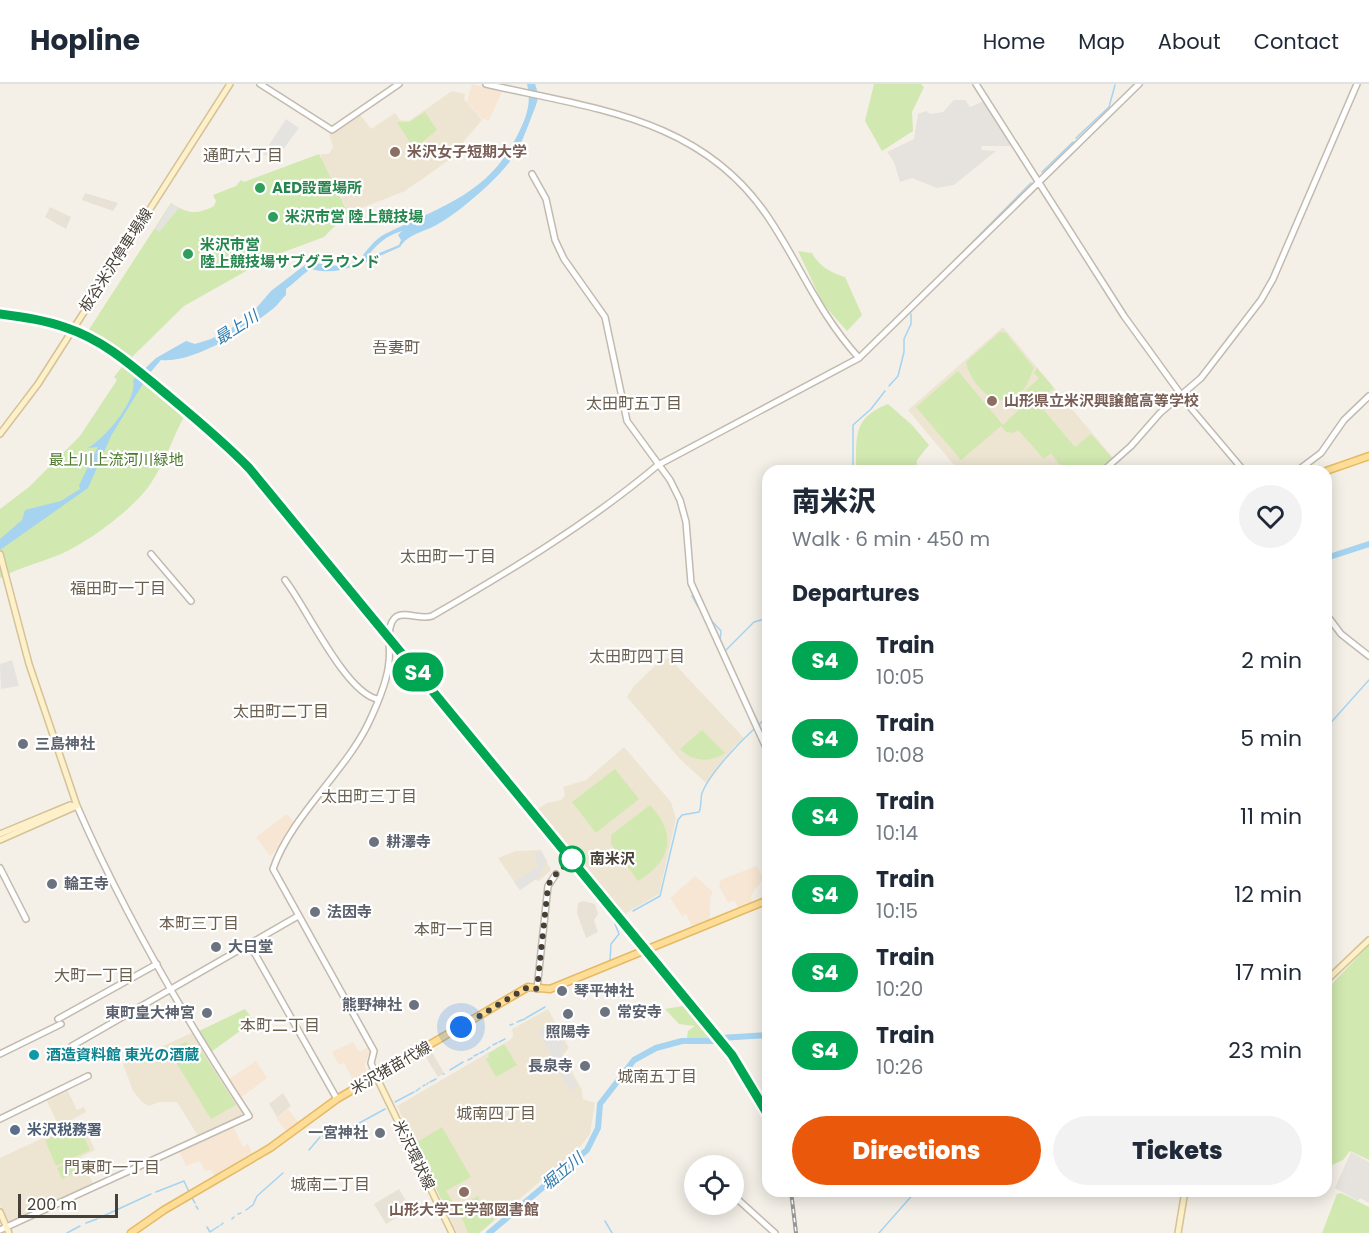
<!DOCTYPE html>
<meta charset="utf-8">
<style>
body{margin:0;font-family:Poppins,"Noto Sans JP",sans-serif;background:#f2f2f3;color:#1f2937;height:100vh;display:flex;flex-direction:column;font-size:22px;white-space:nowrap}
*{box-sizing:border-box;margin:0}
p{font-size:20px;color:#747a83}
.icon{flex:none;width:33px;height:33px;fill:none;stroke:currentColor;stroke-width:2;stroke-linecap:round;stroke-linejoin:round}
.map{position:relative;flex:1;overflow:hidden}
.side{position:absolute;left:762px;top:381px;width:570px;height:732px;display:flex;flex-direction:column;background:#fff;border-radius:18px;box-shadow:0 3px 15px #0003}
.side>*{flex:none}
.badge{padding:0 12px;border-radius:20px;font-size:21px;line-height:39px}
.controls{position:absolute;left:684px;top:1071px;display:grid;gap:12px}
.controls a{display:grid;place-items:center;width:60px;height:60px;border-radius:50%;background:#fff;box-shadow:0 3px 15px #0003;font-size:30px}
.scale{position:absolute;left:18px;bottom:15px;width:100px;box-sizing:border-box;padding-left:6px;border:3px solid #474037;border-top:0;font-size:16px;line-height:21px;white-space:nowrap;color:#474037;-webkit-text-stroke:4px #fff;paint-order:stroke}
.you{position:absolute;width:30px;height:30px;margin:-15px;border:4px solid #fff;border-radius:50%;background:#1a73e8;box-shadow:0 0 0 9px #1a73e833}
.map>.badge{position:absolute;translate:-50% -50%;box-shadow:0 0 0 3px #fff}
h2{padding:0 30px;font-size:22px;line-height:54px}
.round{display:grid;place-items:center;flex:none;width:63px;height:63px;border-radius:32px;background:#f2f2f3}
.overview{display:flex;align-items:center;justify-content:space-between;height:102px;padding:0 30px}
h1{font-size:28px;font-weight:800;line-height:45px}
.action{display:flex;gap:12px;margin-top:auto;padding:12px 30px}
.action a{flex:1;height:69px;border-radius:36px;background:#ea580c;color:#fff;font-size:24px;font-weight:800;line-height:69px;text-align:center}
.action a+a{background:#f2f2f3;color:#1f2937}
ul{padding:0;list-style:none}
li{display:flex;align-items:center;gap:18px;height:78px;padding:0 30px}
li div{flex:1}
li b{display:block;font-size:22px}
li em{font-style:normal}
li .badge{min-width:66px;font-weight:700;text-align:center}
header{display:flex;align-items:center;gap:36px;box-sizing:border-box;height:84px;padding:0 30px;background:#fff;border-bottom:2px solid #e0e1e3}
header strong{font-size:28px}
nav{display:flex;gap:33px;margin-inline-start:auto;font-size:21px}
.map>svg:first-child{display:block}
.residential{fill:#e8e2d6}
.commercial{fill:#f6e6d3}
.industrial{fill:#e6e2dd}
.education{fill:#ede5d2}
.green{fill:#d1e8b1}
.parking{fill:#e5e3e0}
.water{fill:#a5d3f0;fill-rule:evenodd}
.lines{fill:none;stroke-linecap:round;stroke-linejoin:round}
.stream{stroke:#a5d3f0;stroke-width:1.5}
.river{stroke:#a5d3f0;stroke-width:6}
.tertiary-casing{stroke:#c2baad;stroke-width:8}
.secondary-casing{stroke:#d4c298;stroke-width:8}
.primary-casing{stroke:#e4ba66;stroke-width:9}
.tertiary{stroke:#fff;stroke-width:5}
.secondary{stroke:#fef0c8;stroke-width:5}
.primary{stroke:#fede97;stroke-width:6}
.rail-casing{stroke:#979797;stroke-width:4}
.rail{stroke:#fff;stroke-width:1.5;stroke-dasharray:4.5;stroke-linecap:butt}
.line-casing{stroke:#fff;stroke-width:14}
.line{stroke:#00a651;stroke-width:9}
.walk{stroke:#474037;stroke-width:6;stroke-dasharray:0 10.8}
.education-dot{fill:#8d6e63;stroke:#fff;stroke-width:2}
.leisure-dot{fill:#2e9e5b;stroke:#fff;stroke-width:2}
.worship-dot{fill:#6b7280;stroke:#fff;stroke-width:2}
.stop-dot{fill:#fff;stroke:#00a651;stroke-width:3}
.culture-dot{fill:#0f9aa8;stroke:#fff;stroke-width:2}
.service-dot{fill:#5c6f8a;stroke:#fff;stroke-width:2}
.labels{text-anchor:middle;stroke-width:4.5;stroke-linejoin:round;paint-order:stroke}
.education-label{font-size:15px;font-weight:bold;fill:#785e54;stroke:#fff;text-anchor:start}
.leisure-label{font-size:15px;font-weight:bold;fill:#27864d;stroke:#fff;text-anchor:start}
.street-label{font-size:15px;fill:#474037;stroke:#fff}
.park-label{font-size:15px;fill:#4a7929;stroke:#fff}
.worship-label{font-size:15px;font-weight:bold;fill:#5b616d;stroke:#fff;text-anchor:start}
.stop-label{font-size:15px;font-weight:bold;fill:#474037;stroke:#fff;text-anchor:start}
.culture-label{font-size:15px;font-weight:bold;fill:#0d838f;stroke:#fff;text-anchor:start}
.service-label{font-size:15px;font-weight:bold;fill:#4e5e75;stroke:#fff;text-anchor:start}
.neighbourhood-label{font-size:16px;fill:#6a5e4e;stroke:#fff}
.water-label{font-size:16px;font-style:italic;fill:#2e7aac;stroke:#fff}
</style>
<header>
<strong>Hopline</strong>
<nav><a>Home</a><a>Map</a><a>About</a><a>Contact</a></nav>
</header>
<div class="map">
<svg width="1369" height="1149" viewBox="0 0 1369 1149">
<rect width="100%" height="100%" fill="#f4f0e8"/>
<path class="residential" d="M85,109L118,119L113,127L82,116Z
M50,123L71,133L66,145L45,133Z
M583,817L595,820L598,830L594,836L598,848L586,854L577,829L578,819Z
M429,963L444,989L438,993L422,967Z
M283,1009L291,1022L277,1033L269,1020Z
M399,1105L411,1125L386,1140L374,1120Z"/>
<path class="commercial" d="M472,0L502,8L489,36L482,35L467,18Z
M287,730L295,740L281,761L270,772L256,753Z
M756,782L764,794L753,808L751,814L752,818L738,824L734,816L728,819L719,802L721,796Z
M695,792L713,808L710,814V835L692,842L686,830L682,832L670,814Z
M353,958L359,968L368,963L370,967L365,980L367,991L354,998L344,979L339,981L332,968Z
M256,977L267,994L240,1014L229,995Z
M288,1025L299,1039L287,1048L276,1034Z
M233,1042L243,1063L248,1060L253,1071L214,1092L211,1086L205,1087L200,1077L186,1082L179,1067Z"/>
<path class="industrial" d="M954,16H965L970,23L984,17L1012,62H981L982,66L996,67L954,101L937,104L912,94L900,98L894,78L887,68L914,55L918,30L926,27L930,30L943,28Z
M1351,1068L1369,1078V1119L1360,1114L1358,1117L1335,1104Z"/>
<path class="education" d="M452,7L465,10L464,15L482,36L459,63L462,67L405,107L349,129L321,77V70H329L333,63L329,50L359,29L371,45L395,29L400,36L409,37Z
M1003,243L1114,375L1100,387H959L908,326Z
M669,574L744,654L735,662L707,700L679,674L627,613L634,602L660,577Z
M624,663L671,718L676,735L659,810L621,832L536,726L547,719L561,716L565,711L563,703L586,696Z
M541,766L551,786L539,797L535,796L520,806L498,774L516,767Z
M548,925L569,964L563,971L582,1006L583,1015L595,1019L590,1050L580,1063L480,1149H457L397,1022L510,956L513,952L512,945Z
M194,948L246,1030L198,1052L177,1018H159L149,1022L142,1018L133,1007L123,980Z
M67,1005L77,1026L84,1023L86,1028L59,1043L46,1015Z
M81,1036L95,1066L81,1073L93,1100L8,1138L0,1121V1074Z"/>
<path class="green" d="M874,0H921L924,3L912,28L913,47L882,67L865,37Z
M425,28L437,46L414,65L397,38H409Z
M319,70L348,129L324,153L273,172L184,222L133,272L131,279L86,250L171,119C188,130 196,131 214,122L216,117L213,111L236,102L241,96L244,98Z
M798,167L812,169C819,182 831,189 845,193L862,231L847,247L823,220Z
M1000,248L1006,249L1034,284C1030,293 1026,306 1017,312C994,328 970,298 966,278Z
M125,279L186,329C173,352 166,377 151,399C134,425 85,461 56,472C36,480 18,484 0,494V425L29,403L80,352L117,296L114,293Z
M1037,284L1054,304L1037,318L1075,363L1091,350L1113,375L1098,387H1064L1051,369L1044,375L1018,346L1013,349L1006,348L1001,342L961,376L916,323L958,287L1003,341L1029,316L1024,308L1039,294L1034,289Z
M888,320L912,341L929,361L917,376L916,387H856C857,353 851,335 888,320Z
M702,646L725,669C710,679 693,678 680,665Z
M615,685L639,715L596,749L572,718Z
M650,721C677,750 672,777 638,797L611,760V751Z
M1369,861V1076L1350,1067L1343,1076L1330,1082L1326,1064V906Z
M689,921L717,954L692,956L687,954L688,947L695,942L679,940L665,925Z
M245,925L254,937L211,968L199,947Z
M185,958L200,965L236,1021L211,1035L169,967Z
M504,960L517,981L496,993L486,975L489,973L488,970Z
M79,1041L90,1066L56,1082L45,1056Z
M442,1043L471,1093L446,1107L452,1117L446,1124L414,1060Z
M77,1075L82,1086L62,1095L57,1084Z
M1341,1109L1369,1123V1149H1322L1337,1110Z
M478,1112L485,1134L491,1132L494,1136L479,1149H468L458,1124Z"/>
<path class="parking" d="M286,35L299,44L279,71L268,73L263,70Z
M171,120L179,124L159,148L155,145Z
M12,576L19,602L1,605L0,580Z
M541,767L547,777L540,792L520,806L514,798L539,782L533,769Z
M553,938L565,959L562,961L565,966L561,968L563,973L555,978L538,947Z
M566,977L568,980L566,982L578,1002L571,1007L556,983Z"/>
<path class="water" d="M527,0H535C541,15 536,20 531,34C526,47 521,61 514,72C500,93 460,128 438,140C425,148 409,149 400,163C371,175 341,194 311,185C302,190 295,199 286,205V211C281,215 279,220 274,224C249,244 193,280 161,276L149,290L111,352L88,404L0,466V455L22,436L25,426L61,417L80,405L79,401L98,363L88,364C105,354 138,316 133,296L156,274L186,257L195,260L211,255L246,236L271,207L310,177C325,182 351,186 362,172C370,163 374,156 385,150C439,123 488,111 517,52C526,34 532,20 527,0ZM402,147L398,151L401,156L399,161L367,174C374,162 387,151 402,147Z"/>
<g class="lines">
<path class="stream" d="M1076,54L1109,23L1115,1
M1042,88L1073,58
M934,197L1031,99
M889,302L898,292L904,268V255L911,240V230
M853,387V341L871,325L885,307
M692,512L698,523
M709,534L721,547L720,557
M725,567L754,538L768,534
M759,641L764,635
M1326,644L1369,596
M633,827L660,812L678,736L682,731L699,728C702,722 700,715 702,709C709,690 739,659 754,645
M622,833L625,831
M618,837L619,836
M610,877L611,860L619,850L615,840
M526,934L545,923
M519,937L525,935
M517,938H518
M510,941L513,940
M499,958L505,955
M493,961L497,959
M486,966L490,963
M480,969L484,967
M474,972L478,970
M468,976L472,974
M450,986L463,978
M443,990H444
M430,998L436,995
M427,1000L428,999
M423,1002L425,1001
M416,1007L420,1004
M395,1018L414,1008
M323,1052L328,1056L385,1025
M309,1066L320,1053
M156,1108L184,1097L189,1108
M192,1114L195,1119
M196,1122L198,1125
M246,1126L253,1121L257,1112L283,1089
M238,1130L241,1129
M99,1134L151,1110
M232,1135L234,1133
M605,1137L612,1149
M86,1139L97,1135
M221,1141L223,1139
M207,1143L210,1148L219,1142
M67,1149L80,1142
M879,1149L916,1107"/>
<path class="river" d="M1326,474L1369,460
M489,1149L587,1066L598,1044L600,1020L634,976L656,964L682,957H717L720,954L768,951"/>
<g class="tertiary-casing">
<path id="tertiary" d="M260,0L332,46L399,0
M486,0C593,25 701,33 768,133C801,182 818,229 859,274
M976,0L1124,232L1190,323L1244,387
M532,90L546,115L555,156L564,175L605,233L627,337L670,396L680,416L686,438L691,499L768,668
M1103,387L1131,362L1160,329L1201,294L1261,216L1273,195L1357,0
M1297,387L1321,369L1344,336L1369,312
M151,470L191,517
M285,496C306,523 345,608 377,615
M1326,530L1341,550L1369,572
M0,784L26,835
M250,861L337,1015
M537,905L548,802L556,790
M58,935L157,880
M72,962L298,832
M0,970L61,940
M376,992L371,979L374,967L273,785C291,732 346,687 369,638C377,621 388,596 389,577C391,565 385,541 396,533C404,527 422,536 432,532C510,487 589,439 658,381L859,274L1139,0
M0,1035L88,992
M734,1112L775,1149
M0,1146L249,1032C184,933 124,830 77,722"/>
</g>
<g class="secondary-casing">
<path id="secondary" d="M0,350L38,300L230,0
M0,470L29,580L77,722
M0,750L70,721L77,722
M0,756L77,722
M1326,897L1369,856
M376,992L452,1149
M0,1128L9,1149
M1178,1149L1185,1107"/>
</g>
<g class="primary-casing">
<path id="primary" d="M1326,387L1369,372
M131,1149L164,1126L270,1064L337,1015L528,903L550,905L768,816"/>
</g>
<use href="#tertiary" class="tertiary"/>
<use href="#secondary" class="secondary"/>
<use href="#primary" class="primary"/>
<g class="rail-casing">
<path id="rail" d="M0,230C23,233 46,236 68,244C103,256 131,281 159,304C190,330 221,355 249,384L731,970L752,1000L768,1031
M791,1107L796,1149"/>
</g>
<use href="#rail" class="rail"/>
</g>
<g class="lines">
<g class="line-casing">
<path id="line" d="M0,230C23,233 45,236 67,244C103,256 131,281 159,304C190,330 221,355 249,384L732,971L768,1031"/>
</g>
<use href="#line" class="line"/>
<path class="walk" d="M461,943L528,903L537,905L548,802L552,794L572,775"/>
</g>
<g class="education-dot">
<circle cx="395" cy="68" r="6"/>
<circle cx="992" cy="317" r="6"/>
<circle cx="464" cy="1108" r="6"/>
</g>
<g class="leisure-dot">
<circle cx="260" cy="104" r="6"/>
<circle cx="273" cy="133" r="6"/>
<circle cx="188" cy="170" r="6"/>
</g>
<g class="worship-dot">
<circle cx="23" cy="660" r="6"/>
<circle cx="374" cy="758" r="6"/>
<circle cx="52" cy="800" r="6"/>
<circle cx="315" cy="828" r="6"/>
<circle cx="216" cy="863" r="6"/>
<circle cx="562" cy="907" r="6"/>
<circle cx="414" cy="921" r="6"/>
<circle cx="605" cy="928" r="6"/>
<circle cx="207" cy="929" r="6"/>
<circle cx="568" cy="930" r="6"/>
<circle cx="585" cy="982" r="6"/>
<circle cx="380" cy="1049" r="6"/>
</g>
<circle class="stop-dot" cx="572" cy="775" r="12"/>
<circle class="culture-dot" cx="34" cy="971" r="6"/>
<circle class="service-dot" cx="15" cy="1046" r="6"/>
<g class="labels">
<g class="education-label">
<text x="407" y="73">米沢女子短期大学</text>
<text x="1004" y="322">山形県立米沢興譲館高等学校</text>
<text x="464" y="1131" text-anchor="middle">山形大学工学部図書館</text>
</g>
<g class="leisure-label">
<text x="272" y="109">AED設置場所</text>
<text x="285" y="138">米沢市営 陸上競技場</text>
<text x="200" y="166">米沢市営<tspan x="200" dy="17">陸上競技場サブグラウンド</tspan></text>
</g>
<g class="street-label">
<text transform="translate(116 176) rotate(-57)" y="5">板谷米沢停車場線</text>
<text transform="translate(391 984) rotate(-30)" y="5">米沢猪苗代線</text>
<text transform="translate(414 1071) rotate(64)" y="5">米沢環状線</text>
</g>
<g class="park-label">
<text x="116" y="381">最上川上流河川緑地</text>
</g>
<g class="worship-label">
<text x="35" y="665">三島神社</text>
<text x="386" y="763">耕澤寺</text>
<text x="64" y="805">輪王寺</text>
<text x="327" y="833">法因寺</text>
<text x="228" y="868">大日堂</text>
<text x="574" y="912">琴平神社</text>
<text x="402" y="926" text-anchor="end">熊野神社</text>
<text x="617" y="933">常安寺</text>
<text x="195" y="934" text-anchor="end">東町皇大神宮</text>
<text x="568" y="953" text-anchor="middle">照陽寺</text>
<text x="573" y="987" text-anchor="end">長泉寺</text>
<text x="368" y="1054" text-anchor="end">一宮神社</text>
</g>
<g class="stop-label">
<text x="590" y="780">南米沢</text>
</g>
<g class="culture-label">
<text x="46" y="976">酒造資料館 東光の酒蔵</text>
</g>
<g class="service-label">
<text x="27" y="1051">米沢税務署</text>
</g>
<g class="neighbourhood-label">
<text x="243" y="77">通町六丁目</text>
<text x="396" y="269">吾妻町</text>
<text x="634" y="325">太田町五丁目</text>
<text x="448" y="478">太田町一丁目</text>
<text x="118" y="510">福田町一丁目</text>
<text x="637" y="578">太田町四丁目</text>
<text x="281" y="633">太田町二丁目</text>
<text x="369" y="718">太田町三丁目</text>
<text x="199" y="845">本町三丁目</text>
<text x="454" y="851">本町一丁目</text>
<text x="94" y="897">大町一丁目</text>
<text x="280" y="947">本町二丁目</text>
<text x="657" y="998">城南五丁目</text>
<text x="496" y="1035">城南四丁目</text>
<text x="112" y="1089">門東町一丁目</text>
<text x="330" y="1106">城南二丁目</text>
</g>
<g class="water-label">
<text transform="translate(236 243) rotate(-33)" y="6">最上川</text>
<text transform="translate(562 1087) rotate(-40)" y="6">堀立川</text>
</g>
</g>
</svg>
<div class="controls">
<a><svg class="icon" aria-label="locate" viewBox="0 0 24 24"><circle cx="12" cy="12" r="6"/><path d="M12 2v4M12 18v4M2 12h4M18 12h4"/></svg></a>
</div>
<div class="scale">200 m</div>
<div class="you" style="left:461px;top:943px"></div>
<b class="badge" style="left:418px;top:588px;background:#00a651;color:#fff">S4</b>
<section class="side">
<div class="overview"><div><h1>南米沢</h1><p>Walk · 6 min · 450 m</p></div><a class="round"><svg class="icon" aria-label="heart" viewBox="0 0 24 24"><path d="M12 20l-8-8c-3-5 5-10 8-4 3-6 11-1 8 4z"/></svg></a></div>
<h2>Departures</h2>
<ul>
<li><span class="badge" style="background:#00a651;color:#fff">S4</span><div><b>Train</b><p>10:05</p></div><em>2 min</em></li>
<li><span class="badge" style="background:#00a651;color:#fff">S4</span><div><b>Train</b><p>10:08</p></div><em>5 min</em></li>
<li><span class="badge" style="background:#00a651;color:#fff">S4</span><div><b>Train</b><p>10:14</p></div><em>11 min</em></li>
<li><span class="badge" style="background:#00a651;color:#fff">S4</span><div><b>Train</b><p>10:15</p></div><em>12 min</em></li>
<li><span class="badge" style="background:#00a651;color:#fff">S4</span><div><b>Train</b><p>10:20</p></div><em>17 min</em></li>
<li><span class="badge" style="background:#00a651;color:#fff">S4</span><div><b>Train</b><p>10:26</p></div><em>23 min</em></li>
</ul>
<div class="action"><a>Directions</a><a>Tickets</a></div>
</section>
</div>
